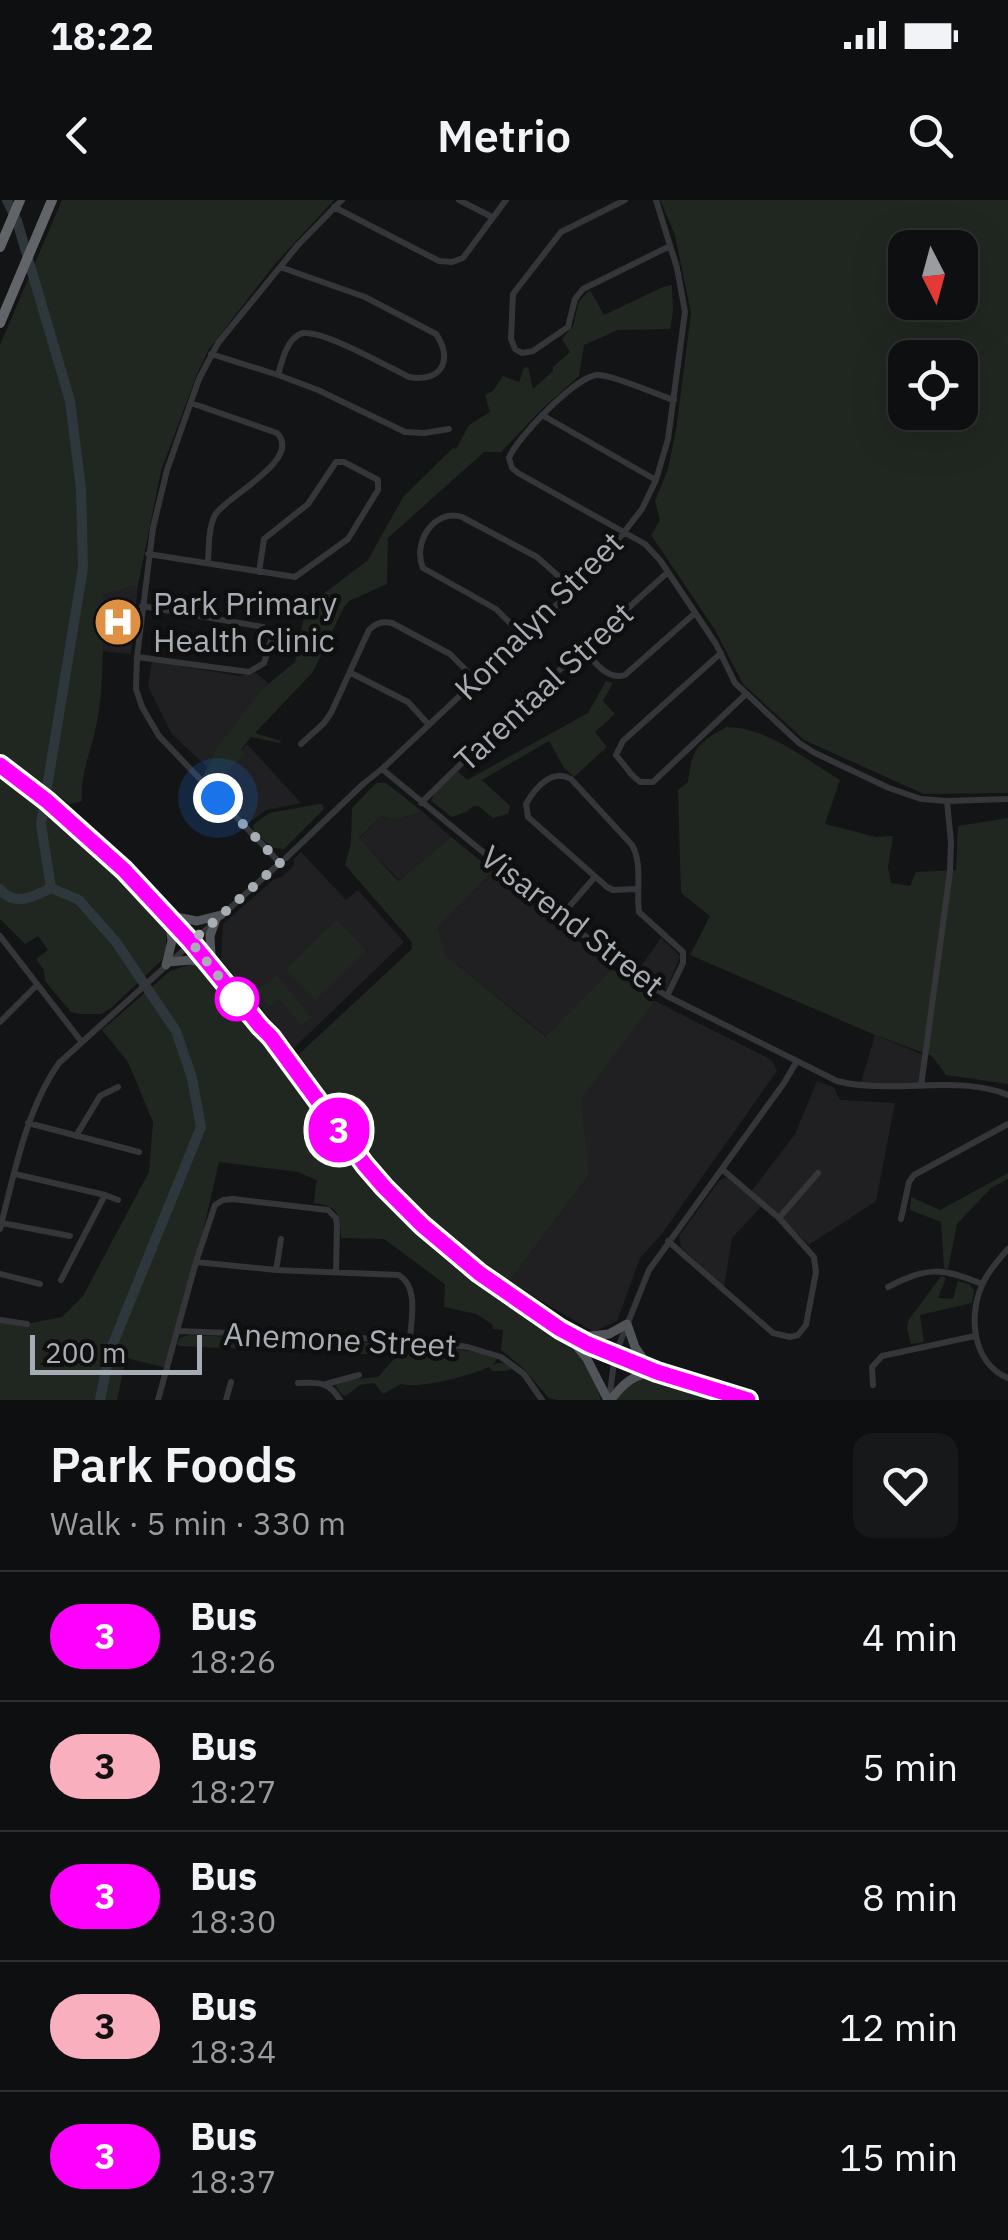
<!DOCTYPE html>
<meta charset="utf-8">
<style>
body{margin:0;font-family:"IBM Plex Sans",sans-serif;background:#171819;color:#f1f3f6;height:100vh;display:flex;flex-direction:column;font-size:38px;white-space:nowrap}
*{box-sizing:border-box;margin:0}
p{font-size:32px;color:#9b9c9f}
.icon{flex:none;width:55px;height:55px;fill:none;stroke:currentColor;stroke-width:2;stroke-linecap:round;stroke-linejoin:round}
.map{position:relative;height:1200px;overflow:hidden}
.drawer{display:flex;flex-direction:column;background:#0e0f10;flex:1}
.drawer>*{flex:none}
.badge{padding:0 20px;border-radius:32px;font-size:35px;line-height:65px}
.needle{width:65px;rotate:174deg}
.fabs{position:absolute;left:888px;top:30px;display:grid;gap:20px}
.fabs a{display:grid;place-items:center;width:90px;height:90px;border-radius:20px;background:#0e0f10;box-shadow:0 10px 40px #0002,0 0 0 2px #2e2f30;font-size:50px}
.scale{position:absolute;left:30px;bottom:25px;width:172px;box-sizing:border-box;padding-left:10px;border:5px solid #a7adb4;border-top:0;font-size:28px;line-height:35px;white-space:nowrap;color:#a7adb4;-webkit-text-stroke:8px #0f0f10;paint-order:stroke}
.you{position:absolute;width:50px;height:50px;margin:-25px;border:8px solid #fff;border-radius:50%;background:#1a73e8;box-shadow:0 0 0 15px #1a73e833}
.map>.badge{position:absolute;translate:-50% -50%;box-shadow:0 0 0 5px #fff}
.round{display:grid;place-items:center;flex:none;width:105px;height:105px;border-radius:20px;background:#171819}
.headline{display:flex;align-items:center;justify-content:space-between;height:170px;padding:0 50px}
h1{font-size:48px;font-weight:600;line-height:75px}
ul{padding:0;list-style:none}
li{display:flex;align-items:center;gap:30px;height:130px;padding:0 50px;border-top:2px solid #2e2f30}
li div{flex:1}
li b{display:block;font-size:38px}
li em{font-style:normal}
li .badge{min-width:110px;font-weight:700;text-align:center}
.status{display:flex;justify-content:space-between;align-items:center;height:70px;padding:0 50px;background:#0e0f10;direction:ltr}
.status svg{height:28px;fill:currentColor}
header{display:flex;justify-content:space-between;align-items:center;height:130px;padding:0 50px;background:#0e0f10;font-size:45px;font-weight:600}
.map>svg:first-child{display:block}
.built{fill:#202022}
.green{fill:#202720;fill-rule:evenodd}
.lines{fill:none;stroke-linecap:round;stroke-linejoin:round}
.river{stroke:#2e383c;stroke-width:10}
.minor{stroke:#353639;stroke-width:6}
.major{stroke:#515458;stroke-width:9}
.highway{stroke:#61656a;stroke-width:10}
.line-casing{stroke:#fff;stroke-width:22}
.line{stroke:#ff00fe;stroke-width:15}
.walk{stroke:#a7adb4;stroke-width:10;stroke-dasharray:0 18}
.stop-dot{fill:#fff;stroke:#ff00fe;stroke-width:5}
.labels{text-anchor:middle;stroke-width:9;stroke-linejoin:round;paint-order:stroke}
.poi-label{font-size:32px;fill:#a7adb4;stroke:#0f0f10;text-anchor:start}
.street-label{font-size:32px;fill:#a7adb4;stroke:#0f0f10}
</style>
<div class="status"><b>18:22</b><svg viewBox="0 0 49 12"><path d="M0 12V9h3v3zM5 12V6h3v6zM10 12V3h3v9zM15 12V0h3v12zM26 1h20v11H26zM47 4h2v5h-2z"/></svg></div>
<header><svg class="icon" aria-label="back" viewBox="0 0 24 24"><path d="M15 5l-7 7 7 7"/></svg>Metrio<svg class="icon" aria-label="search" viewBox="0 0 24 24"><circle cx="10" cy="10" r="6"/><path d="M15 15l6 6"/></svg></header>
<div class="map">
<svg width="1008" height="1200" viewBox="0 0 1008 1200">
<rect width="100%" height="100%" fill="#131415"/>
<path class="built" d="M138,385L131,454L101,451L103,394Z
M152,461L239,476L256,473L269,484L217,547L207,567L172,534L148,486Z
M247,544L301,603L266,610L245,626L208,589Z
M423,612L451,637L399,680L359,639L381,616L394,620Z
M301,652L346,700L358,690L404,742L294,848L221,760L223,724L274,679L282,677L294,665V659Z
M493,671L612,769L547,837L445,755L438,727Z
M661,738L680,756L667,789L637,772Z
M655,801L772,860L777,871L661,1035L640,1058L617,1121L594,1132L509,1082L589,975L580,899Z
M875,835L924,855L921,886H860Z
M817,881L834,887L840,900L895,903L876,1001L809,1045L766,1002L732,1038L724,1087L681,1047L679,1036L719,981L730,976L751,992L795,934Z"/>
<path class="green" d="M62,0H334L275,64L209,149L197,174L161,271L138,385L103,394C102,436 105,481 97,522C92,548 80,574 82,601L70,604L0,553V145Z
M660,0H1008V593L924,594L804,540L743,484L715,430L651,335L660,320L655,301L668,269L676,230L691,113L675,35ZM905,48H960V102H905ZM905,158H960V212H905Z
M672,85L673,112L670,129L618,130L584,145L579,176L543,208L501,252H484L388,338L387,384L349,401L343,409L313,472L255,533L281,541L280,543L251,537L241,550L245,554L211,585L202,578L217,547L253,501L266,486L295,462L306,407L368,360L403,297L453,248L456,249L469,225L490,212L485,195L493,191L503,176L519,182L524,168L528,167L533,189L553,171V167L570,152L562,139L573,126L579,101L590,90L604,115L663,87Z
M606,481L613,483L603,501L615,514L595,532L607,547L574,577L564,568L549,541L482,580L510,606L508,614L493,618L478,606H474L466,612L452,617L431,601L435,593L458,571L467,580L588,513Z
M726,527C767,527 806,560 840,580L825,624L876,637L893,636L888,667L891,683L910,686L916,672L956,670L958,626L1008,618V884L946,875L932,856L875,835L690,755L710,716L681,693L678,590L688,582C692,548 697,544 726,527Z
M0,574L122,673L156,708L166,726V750L162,760L111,808L101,814H80L71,812L45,781L44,770L36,759L48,750L38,736L25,744L0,719Z
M376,583H386L423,612L394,620L381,616L359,638L398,681L451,637L493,671L438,727L445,755L546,837L612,769L655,801L581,899L589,975L509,1082L418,1010L374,962L297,856L412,749V742L345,665L351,643L352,608Z
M319,604H322L324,609L284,649L273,648L254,632L253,625L269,613Z
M337,720L366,751L315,800L286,769Z
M192,764C231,774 319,914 348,951C370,979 392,1009 417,1034C443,1062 477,1083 508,1104C550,1132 587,1147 601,1200H558L549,1198L522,1167L501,1150L503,1130L493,1129L492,1124L476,1114L444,1107L445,1084L384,1039L341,1038C340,1015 340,1006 314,1003L316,983L318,981L298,972L219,962L196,1062L167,1168L126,1158L117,1200H0V1120L27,1124L62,1117L83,1096L149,972L153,922L128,862L102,830L170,771Z
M276,775L311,817L301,825L279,799L269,806L257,791Z
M1008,973V979L991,988L957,1024L948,1069L944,1068L941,1022L910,1010L911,997L940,1010Z
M941,1076L946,1078L938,1098L953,1099L958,1081L969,1084L974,1090L972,1103L920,1115L924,1142L911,1144L907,1128L908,1121Z
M189,1135L422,1145L478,1152L497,1159L493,1165C500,1161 507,1163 512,1169L507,1171H492L489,1167C470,1176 420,1189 401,1184L383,1194L374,1183L360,1185L346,1196L342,1195L335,1185L348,1180L378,1177L395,1158L394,1155L179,1146L177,1144L180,1138Z
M656,1176L733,1200H617C630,1180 633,1180 656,1176Z"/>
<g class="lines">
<path class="river" d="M7,0L17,21L70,201L81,289L83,368L41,624L51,688L79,700L116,742L176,831L192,878L201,927L110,1151L100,1200
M0,689C14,707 34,697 51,688"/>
<path class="minor" d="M459,0L492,17
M625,0L561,32L513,94L511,139L515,149L522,153L533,151L568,127L575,99L583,89L670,46
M334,7L439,61L452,62L463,58L506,0
M211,154L278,175L318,190L405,232L424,233L449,229
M278,175C282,161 286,141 300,134C317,126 390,168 409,177C441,183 454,160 436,134L365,97L280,67
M674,200C655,194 616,176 599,175C578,173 516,239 509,258L512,268L518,273L645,344L660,360L716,444L735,483L799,543L815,553L889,588L921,599L947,601L1008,599
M191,203L277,233C303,260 226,296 215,315C208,328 209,349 208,363
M542,215L656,280
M148,354L295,377L348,339L378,290V280L344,262H336L308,304L264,339L259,372
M523,436L496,409L423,368C412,343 434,308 462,317L537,357L574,390
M582,448C594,460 606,481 625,475L695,413
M721,453L623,541L616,555L632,575L640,582H653L745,495
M137,457L249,472L264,463L272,437L263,427L142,406
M351,473L408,502L428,524
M301,544L324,523L331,513L369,430C376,423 382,421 392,423L450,454L476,480
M382,569L634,776L667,796L837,881C889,895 960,874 1008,895
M421,603L523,503L668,372
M286,658L363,584L382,569L597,367L642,309L656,280L668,239L685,112L677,68L656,0
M280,663L159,536L142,507L136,489L137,457L153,328L167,270L199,179L218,143L298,45L342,0
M637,689L613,690L607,687L528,617L526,604C535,588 552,568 571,579L632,645C643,664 636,691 639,712L683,752V763L667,796
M561,716L594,678
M0,736L81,841
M0,822L37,785
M921,886L950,672L951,642L947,601
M28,923L139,952
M76,936L100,896L118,887
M15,974L105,995L118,1000
M779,1018L818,973
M901,1019L909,982L914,975L1008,924
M2,1023L70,1036
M0,1029C14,974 26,910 59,863L282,661
M668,1041L773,1133L790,1137L798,1135L806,1125L816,1072L814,1057L779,1018L723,970
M1008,1049C999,1059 990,1069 984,1081C967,1114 972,1163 1008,1178
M196,1062L276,1070L399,1075C419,1088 411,1118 410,1140
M276,1070L281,1039
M0,1074L40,1084
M61,1080L105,995
M888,1087C928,1067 940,1067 982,1084
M0,1120L27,1124
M178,1131L410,1140L468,1147L501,1157L524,1174L542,1200
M298,1183C318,1182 330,1182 340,1200
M326,1184L359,1175
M873,1185L872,1167L882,1156L975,1136
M158,1200L196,1062L215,1005L223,1000L233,999L328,1010L336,1018L337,1024L336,1072
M226,1200L231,1182
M609,1200L615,1155L649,1070L784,883L797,861"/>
<path class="major" d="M0,565L91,639L162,710
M160,707L169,712L195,738L263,823L365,965L439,1040L506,1093L553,1122L659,1168L748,1200
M176,717L197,721L221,715
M211,755L210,736L216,719
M169,762L191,760L208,763
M166,765L172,741L169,719
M565,1132L587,1159L608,1200
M590,1136L609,1134L627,1124L635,1147L644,1160
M611,1200C623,1183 635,1173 657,1172"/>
<path class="highway" d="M0,47L20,0
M0,123L52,0"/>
</g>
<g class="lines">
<g class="line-casing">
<path id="line" d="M0,565L47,601L124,670L191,742L260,826L271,837L365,965L384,987L422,1025L479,1073L560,1129L588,1144L657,1172L748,1200"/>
</g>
<use href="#line" class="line"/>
<path class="walk" d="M218,598L280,663L191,742L237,799"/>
</g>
<defs>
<g id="hospital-disc" transform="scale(2.5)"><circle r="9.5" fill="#de9143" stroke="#0f0f10"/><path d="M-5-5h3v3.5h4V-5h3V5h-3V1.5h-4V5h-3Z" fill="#fff"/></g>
</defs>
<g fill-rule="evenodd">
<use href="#hospital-disc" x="118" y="422"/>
</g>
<circle class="stop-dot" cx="237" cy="799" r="20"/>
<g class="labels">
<g class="poi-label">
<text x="153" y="415">Park Primary<tspan x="153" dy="37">Health Clinic</tspan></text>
</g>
<g class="street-label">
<text transform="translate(539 416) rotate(-45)" y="11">Kornalyn Street</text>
<text transform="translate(544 487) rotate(-43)" y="11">Tarentaal Street</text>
<text transform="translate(572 721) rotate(38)" y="11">Visarend Street</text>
<text transform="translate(340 1140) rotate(3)" y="11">Anemone Street</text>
</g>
</g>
</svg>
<div class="fabs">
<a><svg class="needle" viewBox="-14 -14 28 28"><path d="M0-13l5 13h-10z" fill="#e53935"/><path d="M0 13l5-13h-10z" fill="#9b9c9f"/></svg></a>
<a><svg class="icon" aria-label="locate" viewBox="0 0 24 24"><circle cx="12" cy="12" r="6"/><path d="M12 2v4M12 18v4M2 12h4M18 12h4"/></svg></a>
</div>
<div class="scale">200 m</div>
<div class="you" style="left:218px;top:598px"></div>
<b class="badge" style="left:339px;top:930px;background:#ff00fe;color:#fff">3</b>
</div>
<section class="drawer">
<div class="headline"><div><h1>Park Foods</h1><p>Walk · 5 min · 330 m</p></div><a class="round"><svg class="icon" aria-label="heart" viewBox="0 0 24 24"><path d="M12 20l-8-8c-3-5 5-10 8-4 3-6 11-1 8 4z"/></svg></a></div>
<ul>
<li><span class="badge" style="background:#ff00fe;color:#fff">3</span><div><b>Bus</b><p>18:26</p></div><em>4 min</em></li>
<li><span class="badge" style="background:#faafbe;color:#111">3</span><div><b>Bus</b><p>18:27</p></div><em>5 min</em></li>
<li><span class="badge" style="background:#ff00fe;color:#fff">3</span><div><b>Bus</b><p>18:30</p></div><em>8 min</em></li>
<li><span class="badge" style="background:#faafbe;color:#111">3</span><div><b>Bus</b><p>18:34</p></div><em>12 min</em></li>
<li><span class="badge" style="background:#ff00fe;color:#fff">3</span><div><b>Bus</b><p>18:37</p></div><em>15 min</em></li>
</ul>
</section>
